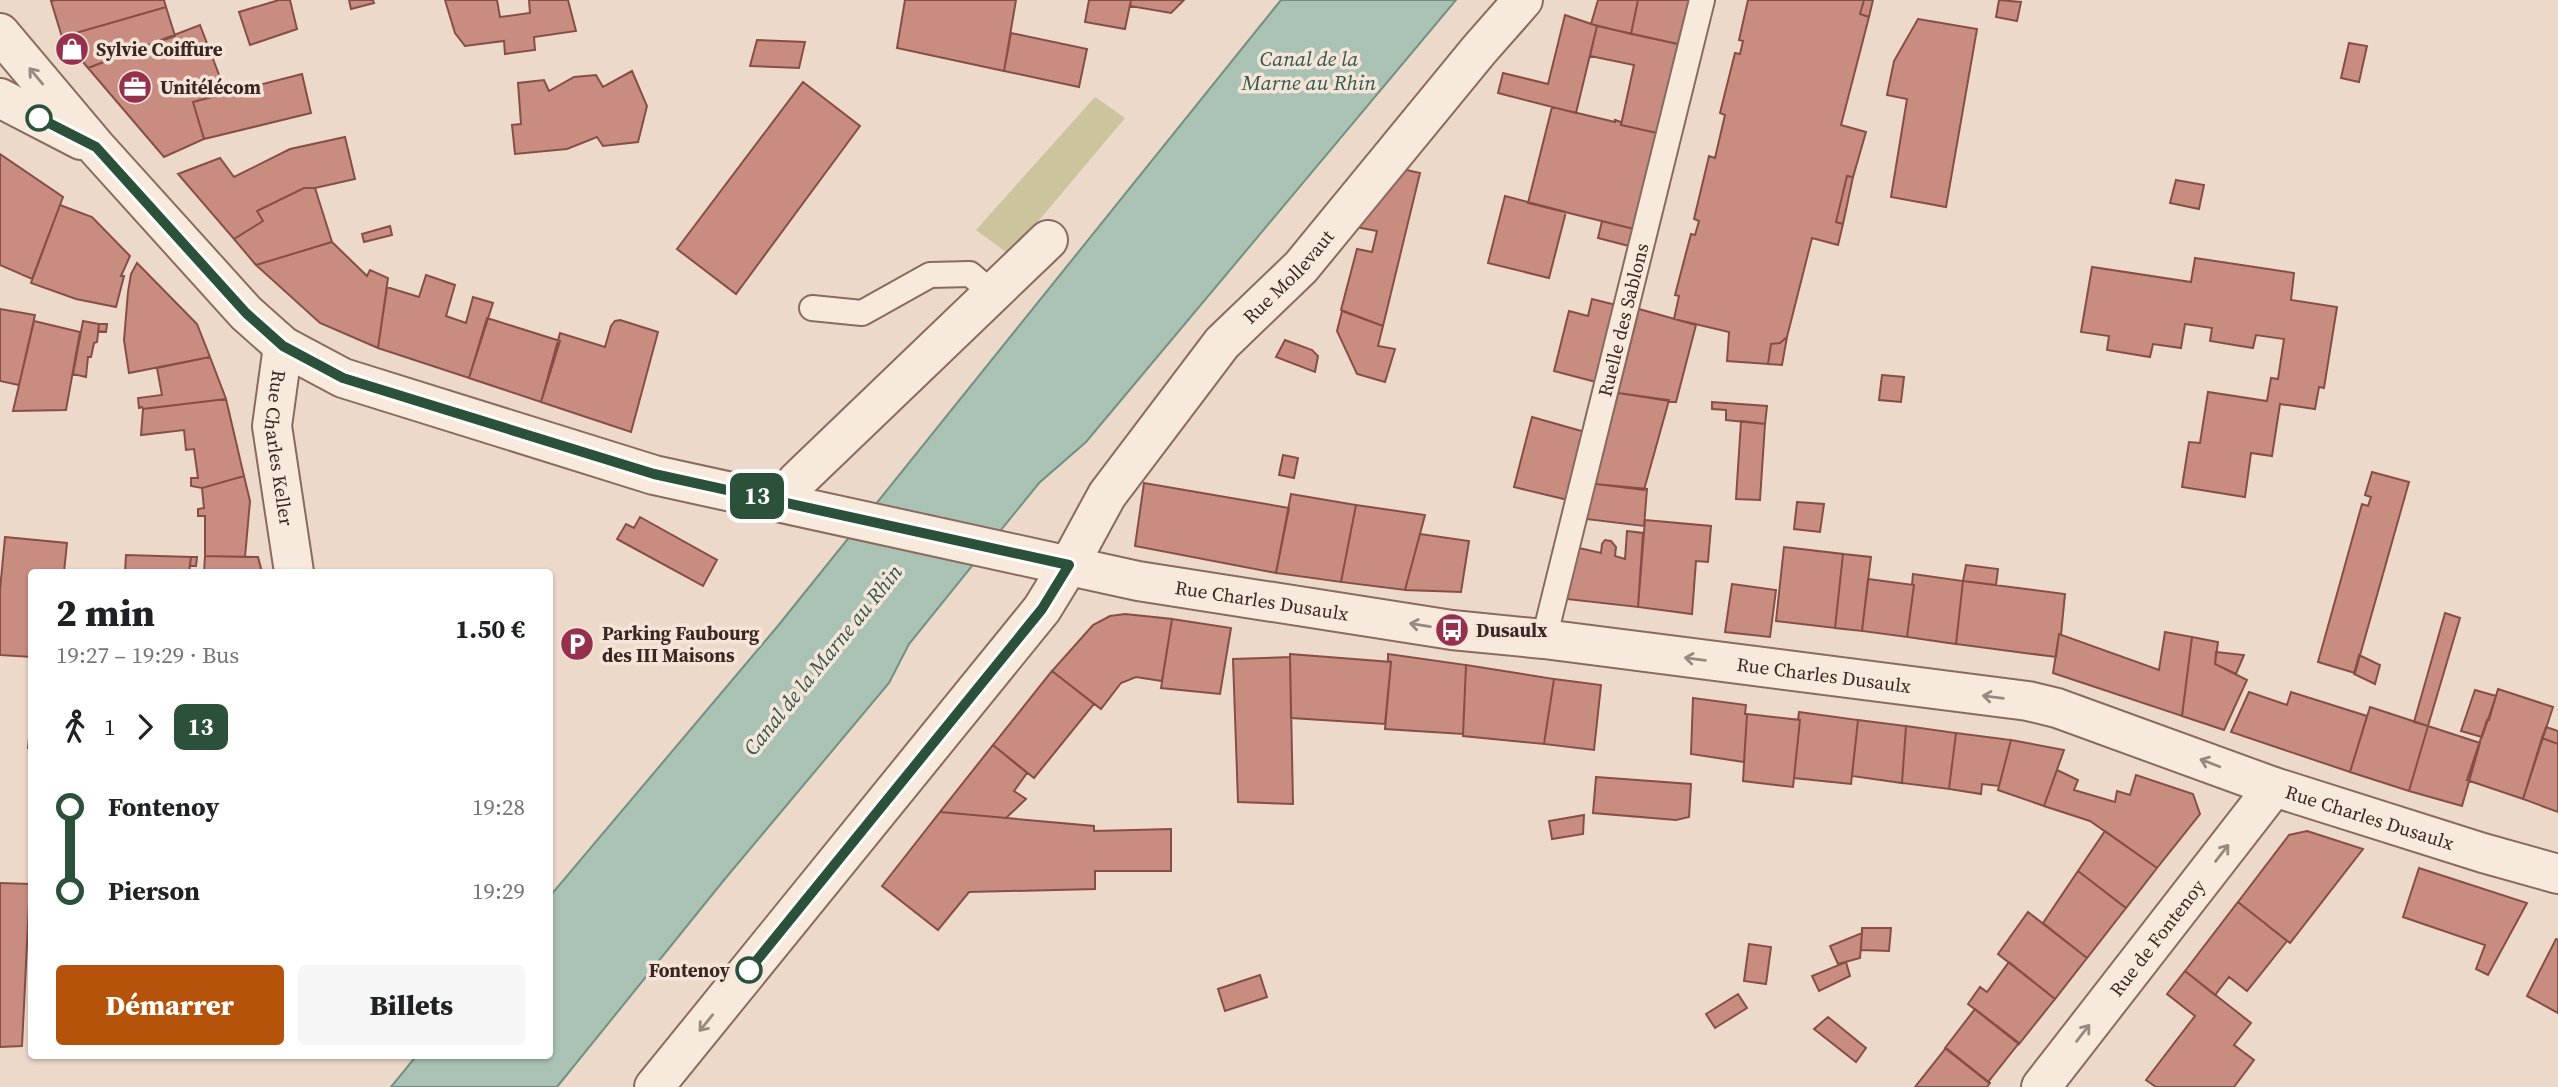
<!DOCTYPE html>
<html lang="fr">
<meta charset="utf-8">
<style>
body{margin:0;font-family:"Source Serif 4",serif;background:#f6f6f6;color:#202124;height:100vh;display:flex;flex-direction:column;font-size:26px;white-space:nowrap}
*{box-sizing:border-box;margin:0}
p{font-size:23px;color:#757577}
.icon{flex:none;width:38px;height:38px;fill:none;stroke:currentColor;stroke-width:2;stroke-linecap:round;stroke-linejoin:round}
.map{position:relative;flex:1;overflow:hidden}
.side{position:absolute;left:28px;top:569px;width:525px;height:490px;display:flex;flex-direction:column;background:#fff;border-radius:7px;box-shadow:0 2px 5px #0004}
.side>*{flex:none}
.badge{padding:0 14px;border-radius:10px;font-size:24px;line-height:46px}
.map>.badge{position:absolute;translate:-50% -50%;box-shadow:0 0 0 4px #fff}
.legs{display:flex;align-items:center;gap:10px;height:77px;padding:0 28px;font-size:23px}
.legs p{margin-inline-start:auto}
.headline{display:flex;align-items:center;justify-content:space-between;height:119px;padding:0 28px}
h1{font-size:38px;font-weight:800;line-height:52px}
.cta{display:flex;gap:14px;margin-top:auto;padding:14px 28px}
.cta a{flex:1;height:80px;border-radius:7px;background:#b45309;color:#fff;font-size:28px;font-weight:800;line-height:80px;text-align:center}
.cta a+a{background:#f6f6f6;color:#202124}
ul{padding:0 28px;list-style:none}
li{display:flex;align-items:center;gap:24px;height:84px;font-size:26px}
li i{display:grid;place-items:center;width:10px;height:100%;margin:0 9px;background:currentColor}
li i::after{content:'';width:18px;height:18px;margin:-9px;border:5px solid;border-radius:50%;background:#fff}
li p{margin-inline-start:auto}
li:first-child i{background:linear-gradient(#0000 50%,currentColor 0)}
li:last-child i{background:linear-gradient(currentColor 50%,#0000 0)}
.map>svg:first-child{display:block}
.green{fill:#cbc49d}
.water{fill:#aac2b4;stroke:#719080;stroke-width:2}
.building{fill:#c98c81;stroke:#874e45;stroke-width:2}
.lines{fill:none;stroke-linecap:round;stroke-linejoin:round}
.service-casing{stroke:#896a5f;stroke-width:28}
.minor-casing{stroke:#896a5f;stroke-width:42}
.tertiary-casing{stroke:#896a5f;stroke-width:42}
.service{stroke:#f8e9dd;stroke-width:24}
.minor{stroke:#f8e9dd;stroke-width:38}
.tertiary{stroke:#f8e9dd;stroke-width:38}
.oneway{stroke:#99887f}
.line-1-casing{stroke:#fff;stroke-width:16}
.line-1{stroke:#2b513a;stroke-width:10}
.stop-1-dot{fill:#fff;stroke:#2b513a;stroke-width:3.5}
.labels{text-anchor:middle;stroke-width:7;stroke-linejoin:round;paint-order:stroke}
.poi-label{font-size:19px;font-weight:bold;fill:#3a2721;stroke:#f5e5d9;text-anchor:start}
.street-label{font-size:19px;fill:#3a2721;stroke:#f5e5d9}
.stop-label{font-size:19px;font-weight:bold;fill:#3a2721;stroke:#f5e5d9;text-anchor:end}
.water-label{font-size:21px;font-style:italic;fill:#31594c;stroke:#f5e5d9}
</style>
<div class="map">
<svg width="2558" height="1087" viewBox="0 0 2558 1087">
<rect width="100%" height="100%" fill="#edd9ca"/>
<path class="green" d="M1095,97L1125,118L1010,255L976,230Z"/>
<path class="water" d="M1281,0H1456L1086,442L1039,483L909,644L889,683L724,880L557,1087H391L417,1055H550V896L777,627Z"/>
<path class="building" d="M56,0H164L166,7L62,37L51,1Z
M279,0H290L297,29L250,45L239,12Z
M349,0H373L374,3L351,9Z
M445,0H497L500,17L530,13L529,0H568L576,31L534,37L535,50L505,54L504,41L465,46L455,33Z
M905,0H1016L1004,71L897,48Z
M1089,0H1131L1125,29L1085,22Z
M1131,0H1184L1171,13L1130,6Z
M1598,0H1638L1631,34L1591,24Z
M1638,0H1689L1678,44L1631,34Z
M1748,0H1864L1860,14L1869,17L1841,125L1866,132L1853,177L1847,176L1836,222L1843,224L1838,245L1812,238L1787,337L1780,343L1771,344L1768,364L1727,361L1729,332L1674,319L1679,296L1675,295L1691,234L1695,235L1699,221L1694,219L1709,156L1715,158L1725,115L1720,113L1735,53L1740,54L1743,41L1739,40Z
M1864,0H1873L1869,17L1860,14Z
M1999,0L2021,2L2017,21L1996,17Z
M166,7L175,36L88,68L62,37Z
M1565,15L1597,26L1576,113L1498,93L1503,73L1548,84Z
M1918,19L1977,29L1946,207L1891,197L1907,99L1887,95L1894,61Z
M200,25L226,93L193,102L204,139L164,157L88,68Z
M1597,26L1678,44L1657,133L1621,125L1634,65L1590,56Z
M1011,33L1087,49L1079,87L1004,71Z
M757,40L805,42L799,68L750,66Z
M2349,43L2367,46L2359,82L2341,78Z
M632,71L647,106L638,142L603,146L597,137L567,149L515,154L512,125L521,124L518,83L544,80L549,91L574,77L596,75L603,87Z
M302,74L311,113L204,139L193,102Z
M803,82L860,126L736,294L677,249Z
M1552,107L1615,122V120L1621,122V125L1657,133L1634,229L1528,203Z
M345,137L355,179L315,188H304L257,211L263,221L234,239L178,174L220,158L234,177L290,149Z
M0,154L63,197L32,279L0,265Z
M1398,168L1420,173L1383,326L1341,310L1357,249L1372,252L1377,231L1356,227Z
M1847,176L1853,177L1843,224L1836,222Z
M2176,180L2204,185L2199,209L2170,203Z
M304,188H315L332,242L256,265L234,239L263,221L257,211Z
M1505,196L1566,212L1549,278L1488,263Z
M60,205L92,217L130,256L121,276H124L116,307L76,299L31,283Z
M1602,221L1634,229L1629,246L1598,238Z
M390,226L392,235L364,242L362,234Z
M332,242L367,276L370,270L388,278L378,348L320,323L256,265Z
M2195,258L2294,273L2291,300L2337,307L2324,388L2319,387L2315,409L2280,404L2272,456L2251,453L2245,497L2182,487L2189,442L2200,443L2208,392L2267,401L2271,378L2278,379L2284,339L2256,335L2253,348L2210,341L2212,328L2185,324L2181,348L2153,344L2150,357L2107,350L2109,336L2081,332L2092,267L2191,282Z
M137,263L197,324L210,357L129,373L124,340L128,292L131,274Z
M426,275L455,285L446,316L466,323L473,297L493,303L469,378L378,348L387,287L419,297Z
M1592,299L1616,305L1596,382L1554,371L1569,311L1588,316Z
M0,309L35,315L19,385L0,381Z
M1639,309L1696,325L1676,402L1618,393Z
M1342,311L1383,326L1378,346L1395,349L1385,382L1357,374L1337,331Z
M487,318L560,341L541,402L469,378Z
M620,320L658,332L631,432L541,402L560,333L605,347L611,326L615,321Z
M34,321L80,332L66,410L13,411Z
M83,321L99,324L97,342L94,343L91,357H88L86,377L73,374Z
M99,324H107L106,332L98,331Z
M1787,337L1782,365L1768,364L1771,344L1780,343Z
M1285,340L1312,350L1318,356L1315,372L1276,357Z
M210,357L226,399L143,409L142,407L139,408L138,398L162,395L157,368Z
M1882,375L1904,377L1901,402L1879,400Z
M1618,393L1669,400L1644,490L1595,484Z
M226,399L244,476L202,488L191,486V478H198L194,449L186,450L184,430L141,435L143,409Z
M1712,402L1767,406L1765,424L1726,420V410L1712,409Z
M1532,417L1585,432L1568,500L1514,487Z
M1741,421L1765,424L1760,500L1736,499Z
M1283,455L1298,458L1294,478L1279,475Z
M2372,472L2409,482L2355,673L2318,662L2362,504L2368,506L2371,497L2365,495Z
M244,476L250,501L245,557L205,556V516H198V509L204,508L202,488Z
M1144,483L1289,508L1276,573L1135,546Z
M1595,484L1647,489L1644,526L1586,519Z
M1291,494L1356,505L1341,582L1276,573Z
M1797,502L1824,504L1820,532L1794,529Z
M1356,505L1425,515L1405,590L1341,582Z
M640,517L717,560L703,586L617,539L626,524L634,528Z
M1645,520L1711,526L1708,562L1696,561L1692,614L1638,607Z
M1627,531L1643,533L1638,607L1566,599L1579,548L1601,553L1602,544L1605,540L1611,541L1616,547L1615,556L1625,559Z
M1420,534L1469,541L1461,592L1405,590Z
M5,537L67,543L64,572H32V657L0,655V590Z
M1784,547L1843,554L1835,628L1776,621Z
M1843,554L1871,557L1862,631L1835,628Z
M126,555L191,557L189,572H125Z
M205,556L258,557L262,572H204Z
M191,557H197L196,566H190Z
M1966,565L1998,569L1996,585L1963,581Z
M1913,574L1963,581L1956,644L1907,637L1914,585H1912Z
M1868,579L1914,585L1907,637L1862,631Z
M1963,581L2065,594L2061,635L2059,634L2056,657L1956,644Z
M1732,584L1776,590L1770,637L1725,632Z
M2445,613L2460,618L2428,726L2414,722Z
M1125,614L1172,619L1162,681L1136,677L1121,683L1101,709L1052,671L1093,625L1110,616Z
M1172,619L1231,628L1220,694L1161,688Z
M2165,632L2192,637L2182,716L2053,673L2059,634L2159,670Z
M2192,637L2218,642L2215,664L2247,680L2224,730L2182,716Z
M2216,652L2244,655L2236,674L2215,664Z
M1290,654L1391,662L1385,724L1291,718Z
M1388,654L1466,665L1463,734L1385,729L1391,662L1388,661Z
M2359,655L2380,665L2375,684L2354,674Z
M1290,657L1293,804L1238,802L1233,659Z
M1466,665L1554,679L1544,744L1463,736Z
M1052,671L1094,704L1034,778L993,745Z
M1554,679L1601,685L1594,750L1544,744Z
M2498,689L2553,707L2523,799L2467,780L2487,720H2489Z
M2475,690L2496,696L2482,737L2461,731Z
M2249,692L2287,705L2291,692L2367,716L2350,772L2231,732Z
M1693,698L1746,705L1745,714H1747L1744,762L1691,754Z
M2370,707L2428,726L2409,791L2350,772Z
M1799,712L1858,720L1851,784L1794,778L1800,720H1798Z
M1747,714L1800,720L1793,787L1743,781Z
M1858,720L1906,726L1902,783L1852,776Z
M1906,726L1956,733L1949,789L1902,783Z
M2428,726L2480,743L2462,806L2409,791Z
M2546,727L2558,731V744L2542,738Z
M30,728H32V748H28Z
M1956,733L2011,740L1999,786L1982,784L1981,794L1949,789Z
M2542,738L2558,744V812L2523,799Z
M2011,740L2064,750L2044,806L1998,790Z
M993,745L1027,773L1014,791L1026,799L1006,818L940,812Z
M2057,770L2078,780L2074,790L2115,802L2117,791L2130,795L2136,775L2193,794L2200,814L2157,868L2090,821L2044,806Z
M1596,777L1691,784L1689,817L1676,820L1593,813Z
M940,812L1094,826V831L1171,829V871H1095V889L969,892L938,930L882,886Z
M1584,815L1583,834L1552,839L1549,821Z
M2105,831L2157,868L2126,908L2078,871Z
M2307,831L2363,849L2290,943L2238,902L2289,835Z
M2419,868L2527,903L2488,975L2476,969L2485,945L2403,917Z
M2078,871L2126,908L2087,958L2043,923Z
M0,883L30,884L22,1046L0,1047Z
M2238,902L2287,941L2247,991L2229,977L2215,995L2185,971Z
M2028,912L2087,958L2055,999L1998,954Z
M1862,928H1891L1889,951L1861,950Z
M1862,933L1860,958L1838,964L1830,946Z
M2556,939L2558,940V1013L2527,996Z
M1749,944L1771,947L1766,984L1744,981Z
M1846,962L1850,976L1819,991L1812,976Z
M2009,962L2055,999L2019,1044L1968,1004L1980,987L1987,992Z
M2185,971L2251,1023L2234,1045L2254,1060L2234,1087H2156L2146,1080L2195,1016L2167,994Z
M1260,975L1267,997L1225,1011L1218,989Z
M1738,994L1747,1008L1715,1028L1706,1014Z
M1975,1009L2019,1043L1988,1082L1945,1048Z
M1828,1017L1866,1048L1856,1062L1814,1029Z
M1946,1048L1990,1083L1987,1087H1915Z"/>
<g class="lines">
<g class="service-casing">
<g id="service">
<path d="M812,308L862,313L930,275L970,274L992,293"/>
<path id="s1" d="M1544,639L1702,0"/>
</g>
</g>
<g class="minor-casing">
<g id="minor">
<path id="s2" d="M283,346L272,426L294,572"/>
<path d="M784,501L797,481L1048,240"/>
<path id="s3" d="M1069,565L1107,495L1222,343L1301,267L1479,50L1523,0"/>
</g>
</g>
<g class="tertiary-casing">
<g id="tertiary">
<path id="s4" d="M0,33L96,147L246,313L283,346L343,378L654,475L1138,581L1452,630L1544,639L2028,701L2057,708L2274,787L2483,853L2558,874"/>
<path d="M0,98L81,140"/>
<path d="M654,1087L1042,609L1069,565"/>
<path id="s5" d="M2041,1087L2274,787"/>
</g>
</g>
<use href="#service" class="service"/>
<use href="#minor" class="minor"/>
<use href="#tertiary" class="tertiary"/>
</g>
<defs><path id="oneway-shaft" d="M-6 0H5M1.5-3L5.5 0L1.5 3" fill="none" stroke-width="1.6" stroke-linecap="round" stroke-linejoin="round" transform="scale(1.75)"/></defs>
<g class="oneway">
<use href="#oneway-shaft" transform="translate(36 76) rotate(-130)"/>
<use href="#oneway-shaft" transform="translate(1420 625) rotate(-171)"/>
<use href="#oneway-shaft" transform="translate(1695 659) rotate(-173)"/>
<use href="#oneway-shaft" transform="translate(1993 697) rotate(-173)"/>
<use href="#oneway-shaft" transform="translate(2210 763) rotate(-159)"/>
<use href="#oneway-shaft" transform="translate(2222 853) rotate(-52)"/>
<use href="#oneway-shaft" transform="translate(706 1023) rotate(129)"/>
<use href="#oneway-shaft" transform="translate(2083 1033) rotate(-52)"/>
</g>
<g class="lines">
<g class="line-1-casing">
<path id="line-1" d="M39,118L96,147L246,313L283,346L343,378L654,474L1069,565L1042,609L749,970"/>
</g>
<use href="#line-1" class="line-1"/>
</g>
<defs>
<g id="shop-disc" transform="scale(1.75)"><circle r="9.5" fill="#95314c" stroke="#f5e5d9"/><path d="M-5-2.5h2.3a2.7 3.5 0 0 1 5.4 0H5L5.5 6h-11ZM-1.5-2.5h3a1.5 2.3 0 0 0-3 0Z" fill="#fff"/></g>
<g id="office-disc" transform="scale(1.75)"><circle r="9.5" fill="#95314c" stroke="#f5e5d9"/><path d="M-6-3h4V-5.5h4V-3h4V5H-6ZM-1-4.5V-3h2v-1.5ZM-6 0V1H6V0Z" fill="#fff"/></g>
<g id="bus-disc" transform="scale(1.75)"><circle r="9.5" fill="#95314c" stroke="#f5e5d9"/><path d="M-5-6H5V4H4V6H2V4H-2V6H-4V4H-5ZM-3.5-4V0h7V-4ZM-3.5 1.2v1.5H-2V1.2ZM2 1.2v1.5H3.5V1.2Z" fill="#fff"/></g>
<g id="parking-disc" transform="scale(1.75)"><circle r="9.5" fill="#95314c" stroke="#f5e5d9"/><path d="M-3.5-5.5H1a3.5 3.5 0 0 1 0 7H-1V5.5H-3.5ZM-1-3.4V-.6H.8a1.4 1.4 0 0 0 0-2.8Z" fill="#fff"/></g>
</defs>
<g fill-rule="evenodd">
<use href="#shop-disc" x="72" y="49"/>
<use href="#office-disc" x="135" y="87"/>
<use href="#bus-disc" x="1452" y="630"/>
<use href="#parking-disc" x="577" y="644"/>
</g>
<g class="stop-1-dot">
<circle cx="39" cy="118" r="12"/>
<circle cx="749" cy="970" r="12"/>
</g>
<g class="labels">
<g class="poi-label">
<text x="96" y="56">Sylvie Coiffure</text>
<text x="160" y="94">Unitélécom</text>
<text x="1476" y="637">Dusaulx</text>
<text x="602" y="640">Parking Faubourg<tspan x="602" dy="22">des III Maisons</tspan></text>
</g>
<g class="street-label">
<text dy="7" stroke="none"><textPath href="#s3" startOffset="364">Rue Mollevaut</textPath></text>
<text dy="7" stroke="none"><textPath href="#s1" startOffset="329">Ruelle des Sablons</textPath></text>
<text dy="7" stroke="none"><textPath href="#s2" startOffset="103">Rue Charles Keller</textPath></text>
<text dy="7" stroke="none"><textPath href="#s4" startOffset="1437">Rue Charles Dusaulx</textPath></text>
<text dy="7" stroke="none"><textPath href="#s4" startOffset="2004">Rue Charles Dusaulx</textPath></text>
<text dy="7" stroke="none"><textPath href="#s4" startOffset="2571">Rue Charles Dusaulx</textPath></text>
<text dy="7" stroke="none"><textPath href="#s5" startOffset="189">Rue de Fontenoy</textPath></text>
</g>
<g class="stop-label">
<text x="730" y="977">Fontenoy</text>
</g>
<g class="water-label">
<text x="1309" y="66">Canal de la<tspan x="1309" dy="24">Marne au Rhin</tspan></text>
<text transform="translate(823 660) rotate(-51)" y="7">Canal de la Marne au Rhin</text>
</g>
</g>
</svg>
<b class="badge" style="left:757px;top:496px;background:#2b513a;color:#fff">13</b>
<section class="side">
<div class="headline"><div><h1>2 min</h1><p>19:27 – 19:29 · Bus</p></div><b>1.50 €</b></div>
<div class="legs"><svg class="icon" aria-label="walk" viewBox="0 0 24 24"><circle cx="13" cy="4" r="2"/><path d="M13 8l-2 6 4 7M11 14l-3 7M7 12l3-4h3l4 4"/></svg>1<svg class="icon" aria-label="forward" viewBox="0 0 24 24"><path d="M9 5l7 7-7 7"/></svg><b class="badge" style="background:#2b513a;color:#fff">13</b></div>
<ul>
<li><i style="color:#2b513a"></i><b>Fontenoy</b><p>19:28</p></li>
<li><i style="color:#2b513a"></i><b>Pierson</b><p>19:29</p></li>
</ul>
<div class="cta"><a>Démarrer</a><a>Billets</a></div>
</section>
</div>
